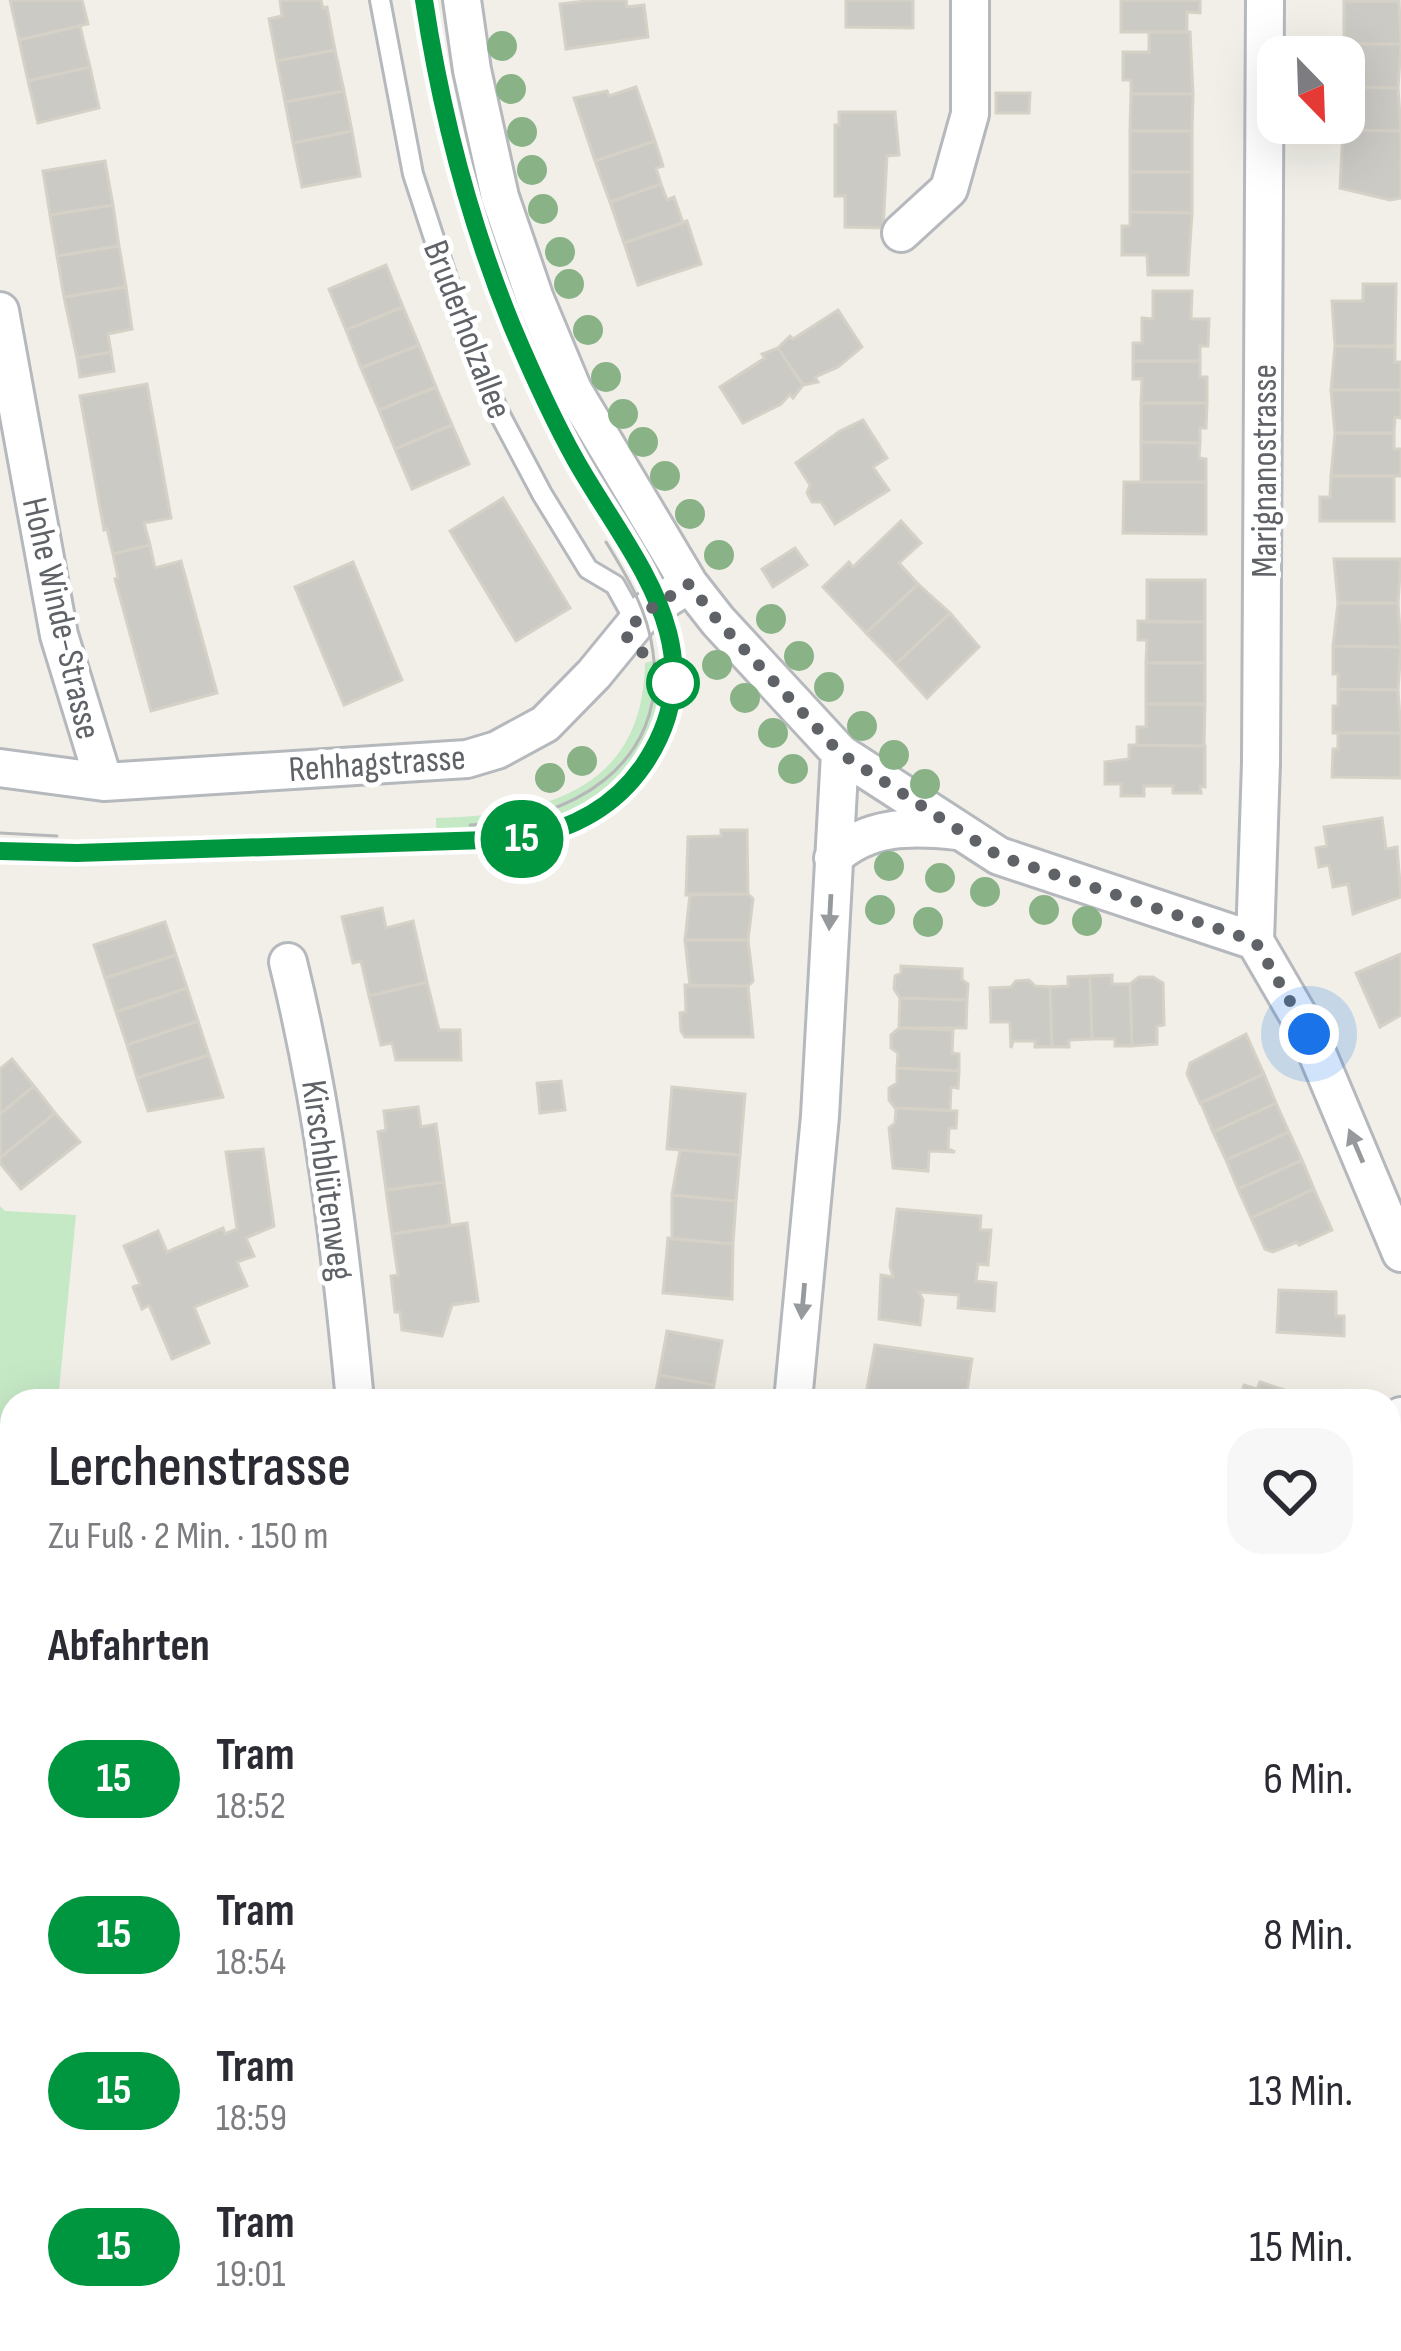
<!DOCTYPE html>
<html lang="de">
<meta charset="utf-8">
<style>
body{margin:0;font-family:"Sofia Sans Condensed",sans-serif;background:#f7f7f7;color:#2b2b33;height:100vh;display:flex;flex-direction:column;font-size:45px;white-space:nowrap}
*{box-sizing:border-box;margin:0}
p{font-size:39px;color:#7c7c81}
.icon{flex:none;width:66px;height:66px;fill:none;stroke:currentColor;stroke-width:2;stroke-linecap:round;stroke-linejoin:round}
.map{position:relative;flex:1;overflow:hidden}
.side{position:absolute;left:0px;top:1389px;width:1401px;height:963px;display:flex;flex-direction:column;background:#fff;border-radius:36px 36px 0 0;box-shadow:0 12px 48px #0002}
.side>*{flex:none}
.badge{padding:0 24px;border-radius:39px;font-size:42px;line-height:78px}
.needle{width:78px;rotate:157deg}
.controls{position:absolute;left:1257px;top:36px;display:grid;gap:24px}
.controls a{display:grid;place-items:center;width:108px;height:108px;border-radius:24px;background:#fff;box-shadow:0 12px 48px #0002;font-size:60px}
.you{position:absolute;width:60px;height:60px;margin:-30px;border:9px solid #fff;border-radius:50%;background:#1a73e8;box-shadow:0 0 0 18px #1a73e833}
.map>.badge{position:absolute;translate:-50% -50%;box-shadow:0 0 0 6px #fff}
h2{padding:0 48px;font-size:45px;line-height:108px}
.round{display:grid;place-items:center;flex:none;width:126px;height:126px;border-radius:36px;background:#f7f7f7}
.headline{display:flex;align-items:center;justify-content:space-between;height:204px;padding:0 48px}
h1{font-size:57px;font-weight:600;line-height:90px}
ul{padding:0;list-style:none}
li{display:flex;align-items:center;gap:36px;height:156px;padding:0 48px}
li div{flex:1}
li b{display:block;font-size:45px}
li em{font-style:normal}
li .badge{min-width:132px;font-weight:700;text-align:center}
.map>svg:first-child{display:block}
.green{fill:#c5e8c5}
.building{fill:#cccac5;stroke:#d6d1c6;stroke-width:3}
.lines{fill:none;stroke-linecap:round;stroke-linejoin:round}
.service-casing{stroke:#b5b8bc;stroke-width:24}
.minor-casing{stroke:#b5b8bc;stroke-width:42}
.service{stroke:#fff;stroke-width:18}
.minor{stroke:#fff;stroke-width:36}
.tram{stroke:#b6b7b8;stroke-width:3}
.tree{fill:#89b387}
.oneway{fill:#979a9d}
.line-casing{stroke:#fff;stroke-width:27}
.line{stroke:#009640;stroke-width:18}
.walk{stroke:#5f6368;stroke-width:12;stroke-dasharray:0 21.6}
.stop-dot{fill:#fff;stroke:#009640;stroke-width:6}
.labels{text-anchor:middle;stroke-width:10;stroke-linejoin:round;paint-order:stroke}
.street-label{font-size:36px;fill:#5f6368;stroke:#fff}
</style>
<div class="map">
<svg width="1401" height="2351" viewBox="0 0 1401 2351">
<rect width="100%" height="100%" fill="#f1efe8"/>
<path class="green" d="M679,653C684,733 639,812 560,836C521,848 478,846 437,848L436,818C543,815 643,791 645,663Z
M0,1206L5,1211L76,1215L58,1401H12V2314L0,2313Z"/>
<path class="building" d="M10,0H82L88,24L19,40Z
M280,0H321L323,8L327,7L335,50L277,61L269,19L282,16Z
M594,0H626L627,7L644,5L648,37L566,49L560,4Z
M846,0H913V28L846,27Z
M1121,0H1200V13L1187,12V32H1121Z
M1344,1H1399L1401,44H1344Z
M80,26L90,67L28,81L19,40Z
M1149,32H1190L1193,94H1131V80H1123V52H1149Z
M1344,44H1401L1398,88L1344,87Z
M335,50L344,91L285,102L277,61Z
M90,67L99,108L38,123L28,81Z
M636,87L655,141L595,161L574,98L607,91L609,96Z
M1344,87L1398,88L1401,131L1343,130Z
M344,91L352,131L293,143L285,102Z
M996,93H1030L1029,113H996Z
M1131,94H1193L1192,131H1130Z
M839,112H895L899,155L887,156L883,228L845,227V196H835V125H839Z
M1343,130L1401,131V198L1390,200L1340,188Z
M352,131L360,176L302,187L293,143Z
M1130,131H1192V172H1130Z
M655,141L663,166L656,168L661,184L610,202L595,161Z
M105,161L113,205L50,215L43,171Z
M1130,172H1192V213L1130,212Z
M661,184L667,200L674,197L683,223L624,243L610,202Z
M113,205L119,246L57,256L50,215Z
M1130,212L1192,213L1188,275H1148L1147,255H1122V226H1130Z
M687,221L701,264L638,285L624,243Z
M119,246L126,287L64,297L57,256Z
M386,265L403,307L346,330L329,289Z
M1363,284H1396L1395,346H1335L1332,301H1363Z
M126,287L132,329L108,334L111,352L77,358L64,297Z
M1153,291H1192L1191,319H1209L1208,346H1200V361H1133V343H1142V318L1153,319Z
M403,307L419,345L361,368L346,330Z
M838,310L862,347L838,367L815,377L818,382L803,385L778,348L790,336L793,339Z
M419,345L436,387L379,410L361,368Z
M1335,346L1395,347V362H1401V390H1331Z
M778,348L803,385L793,398L790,394L781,404L743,423L720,387L765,358L762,354Z
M111,352L114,371L80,377L77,358Z
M1133,361H1200V377H1207V403H1141L1142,379H1133Z
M147,384L171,518L144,523L150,545L113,554L107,529L104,530L80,396Z
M436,387L452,425L395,449L379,410Z
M1331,390H1401V418L1395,417L1394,433H1335Z
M1141,403H1207L1206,428H1200V443L1141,442Z
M863,420L887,458L873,467L889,490L835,524L821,502H812L807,493L810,485L796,463L840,431Z
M452,425L469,464L412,489L395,449Z
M1335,433H1394V449H1401V476H1331Z
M1141,442L1200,443L1199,458L1206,459V482H1141Z
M1331,476H1394V521H1320V497H1330Z
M1124,482H1206V534L1123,533Z
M503,498L570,608L516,641L450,531Z
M901,521L921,543L899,563L918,584L866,633L823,587L849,562L853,567Z
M150,545L155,568L181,561L217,693L151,711L115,579L118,578L113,554Z
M795,548L807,565L773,587L762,569Z
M1334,559H1401L1398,603H1338Z
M353,562L402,680L344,705L295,587Z
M1147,580H1205V622H1147Z
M918,584L950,613L896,664L866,633Z
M1338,603H1398L1401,647L1333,646Z
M950,613L979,647L927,698L896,664Z
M1138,621L1205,622V663H1146L1147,640H1138Z
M1333,646L1401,647L1398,690L1338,689V674H1333Z
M1146,663H1205V704H1146Z
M1338,689L1398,690L1401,733H1333V706H1338Z
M1146,704H1205L1204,746L1137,745V727H1146Z
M1338,733H1401V778L1332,777L1333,749H1338Z
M1129,745L1205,746V787L1200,786L1201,793H1173V786H1144V796H1121V784H1105V762L1129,759Z
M1382,818L1386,849L1397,847L1401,897L1353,914L1348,884L1333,887L1329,865L1319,867L1316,848L1327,846L1324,827Z
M721,830H747L748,894L686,895L688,837L721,836Z
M690,894H748L753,899L748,940H685Z
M382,908L386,928L413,921L427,982L369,996L361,961L353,963L342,917Z
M165,922L176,955L105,978L94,945Z
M685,940H748L753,981L748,986H690Z
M1401,954V1015L1380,1027L1356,973Z
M176,955L187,988L116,1012L105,978Z
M901,966L962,969V980L968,984L967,1000L900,998L894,989L895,976L901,973Z
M1112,975V984H1130L1132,1046H1115V1039H1092L1090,976Z
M1090,976L1092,1039L1069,1040V1047H1052L1050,987L1068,986V977Z
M1139,977H1153L1163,983L1164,1025L1157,1026V1044L1132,1046L1130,984Z
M1029,980L1035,986L1050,987L1052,1047H1035V1041H1013L1011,1048L1010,1022H991L990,988L1011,987L1016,981Z
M427,982L439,1030H460L461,1060H396L392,1043L381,1045L369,996Z
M685,985L748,986L753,1037H685L681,1031L680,1013L686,1012Z
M187,988L198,1021L127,1045L116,1012Z
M900,998L967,1000L966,1028H899Z
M198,1021L209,1055L137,1078L127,1045Z
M899,1028L953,1030L952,1053L959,1054V1071L897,1068L898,1053L891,1048V1035Z
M1246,1034L1264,1074L1200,1103L1187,1074L1190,1063Z
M209,1055L223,1097L148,1111L137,1078Z
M12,1059L34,1086L0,1114V1069Z
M897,1068L959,1071L958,1088L951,1087L950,1110L895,1108L889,1100V1088L897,1083Z
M1264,1074L1276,1103L1213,1132L1201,1103Z
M561,1081L565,1110L540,1113L537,1083Z
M34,1086L55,1113L0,1158V1114Z
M672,1087L745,1094L740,1155L667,1149Z
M1276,1103L1289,1132L1226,1160L1213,1132Z
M418,1107L421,1127L436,1124L444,1182L386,1190L378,1132L386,1130L384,1111Z
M896,1108L957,1111L956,1128H949L948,1149L955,1152L929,1151L928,1171L893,1168L889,1128L895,1123Z
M55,1113L80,1142L21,1189L0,1163V1158Z
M1289,1132L1302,1160L1238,1189L1226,1160Z
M263,1149L274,1226L246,1238L254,1256L237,1262L247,1286L194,1307L209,1343L172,1359L149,1305L142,1309L133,1287L140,1284L124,1246L158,1231L167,1252L223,1228L225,1234L237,1229L226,1152Z
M680,1150L740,1155L736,1201L672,1195Z
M1302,1160L1314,1189L1251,1218L1238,1189Z
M444,1182L450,1225L392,1234L386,1190Z
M1314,1189L1332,1230L1299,1245L1297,1242L1273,1252L1265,1249L1251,1218Z
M672,1195L736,1201L733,1244L672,1239Z
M897,1209L981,1216L980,1230H991L988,1265L978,1264L976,1281L996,1283L994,1311L958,1308L959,1295L919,1292L923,1300L920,1325L879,1319L881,1275L893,1277L890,1266Z
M467,1223L478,1301L452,1305L442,1336L402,1330L400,1312H395L391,1276L398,1275L392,1234Z
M668,1238L733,1244L732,1299L663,1293Z
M1279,1290L1336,1292V1316H1344V1336L1277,1332Z
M667,1331L722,1341L714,1385L659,1375Z
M875,1345L972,1359L966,1397L942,1393L940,1401H907L866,1394Z
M659,1375L714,1385L711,1401H654Z
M1260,1382L1318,1401H1239L1244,1385L1257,1389Z
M1389,1698L1400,1702L1397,1711L1401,1712V1781L1389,1776Z
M1389,1776L1401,1781L1400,1829L1389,1825Z
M1389,1825L1401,1829V1861L1390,1858L1389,1861Z
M305,2340H384L378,2351H299Z
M571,2340H659L654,2351H594Z
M948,2340H1016L1013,2351H947Z
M1142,2340H1187L1183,2351H1152L1140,2347Z"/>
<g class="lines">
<g class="service-casing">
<path id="service" d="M380,0L413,174L465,333L499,413L542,494L588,569L615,585L635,621"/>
</g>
<g class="minor-casing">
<path id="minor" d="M462,0L472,70L500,197L535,299L573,390L689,584L718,621L840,753L999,856L1255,941L1309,1034L1401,1253
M901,233L949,189L970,114V0
M0,311L59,635L104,782
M0,768L104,782L467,759L497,750L545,724L594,674L644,613L689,584
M833,858C868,825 912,826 957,831
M1255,941L1261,763L1265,0
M288,962C324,1107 341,1252 355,1401
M793,1401L820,1116L840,753
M1389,1448L1401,1416
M475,2351L481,2340
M1079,2351L1083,2340"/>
</g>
<use href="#service" class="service"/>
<use href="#minor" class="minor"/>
<path class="tram" d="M470,825C569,821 669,766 653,652C648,611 627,576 606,542
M0,833L57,836
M0,851L77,853L521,839C574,829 618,805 648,758C711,657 645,575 593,490C565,443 541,394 520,343C473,232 443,119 423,0
M0,1811L12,1909
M0,2290L12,2185"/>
</g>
<g class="tree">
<circle cx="502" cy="46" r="15"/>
<circle cx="511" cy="89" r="15"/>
<circle cx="522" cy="132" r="15"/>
<circle cx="532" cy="170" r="15"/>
<circle cx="543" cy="209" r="15"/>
<circle cx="560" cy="252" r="15"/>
<circle cx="569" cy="284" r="15"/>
<circle cx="588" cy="330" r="15"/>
<circle cx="606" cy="377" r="15"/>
<circle cx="623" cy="414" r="15"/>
<circle cx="643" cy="442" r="15"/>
<circle cx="665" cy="476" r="15"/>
<circle cx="690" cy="514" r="15"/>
<circle cx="719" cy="555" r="15"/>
<circle cx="771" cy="619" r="15"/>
<circle cx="799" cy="656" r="15"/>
<circle cx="717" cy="665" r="15"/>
<circle cx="829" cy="687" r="15"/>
<circle cx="745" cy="698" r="15"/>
<circle cx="862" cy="726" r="15"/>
<circle cx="773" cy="733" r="15"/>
<circle cx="894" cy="755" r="15"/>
<circle cx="582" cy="761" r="15"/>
<circle cx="793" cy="769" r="15"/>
<circle cx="550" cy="778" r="15"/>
<circle cx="925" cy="784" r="15"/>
<circle cx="889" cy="866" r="15"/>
<circle cx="940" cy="878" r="15"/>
<circle cx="985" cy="892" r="15"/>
<circle cx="880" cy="910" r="15"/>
<circle cx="1044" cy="910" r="15"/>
<circle cx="1087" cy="921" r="15"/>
<circle cx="928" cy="922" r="15"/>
</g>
<defs><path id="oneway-solid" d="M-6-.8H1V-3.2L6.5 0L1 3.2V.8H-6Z" transform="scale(3)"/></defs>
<g class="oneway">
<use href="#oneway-solid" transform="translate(830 912) rotate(93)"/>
<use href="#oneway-solid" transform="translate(1356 1146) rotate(-113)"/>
<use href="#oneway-solid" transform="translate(803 1301) rotate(95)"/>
</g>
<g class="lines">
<g class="line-casing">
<path id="line" d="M0,851L77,853L521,839C570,830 614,808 643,766C722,650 630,557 575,459C551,416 531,371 512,326C469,221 441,112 424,0"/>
</g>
<use href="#line" class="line"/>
<path class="walk" d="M673,683L624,634L644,613L689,584L718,621L840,753L999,856L1255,941L1309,1034"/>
</g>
<circle class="stop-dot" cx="673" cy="683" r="24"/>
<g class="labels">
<g class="street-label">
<text transform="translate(469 329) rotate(69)" y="13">Bruderholzallee</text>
<text transform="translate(1263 471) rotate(-90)" y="13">Marignanostrasse</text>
<text transform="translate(63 618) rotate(77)" y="13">Hohe Winde-Strasse</text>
<text transform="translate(377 762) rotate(-4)" y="13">Rehhagstrasse</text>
<text transform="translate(329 1180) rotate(82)" y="13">Kirschblütenweg</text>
</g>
</g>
</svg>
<div class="controls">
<a><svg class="needle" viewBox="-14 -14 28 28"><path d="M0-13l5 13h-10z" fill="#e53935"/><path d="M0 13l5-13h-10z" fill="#7c7c81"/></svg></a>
</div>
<div class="you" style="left:1309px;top:1034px"></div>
<b class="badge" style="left:522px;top:839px;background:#009640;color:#fff">15</b>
<section class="side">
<div class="headline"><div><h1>Lerchenstrasse</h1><p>Zu Fuß · 2 Min. · 150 m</p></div><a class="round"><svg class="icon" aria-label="heart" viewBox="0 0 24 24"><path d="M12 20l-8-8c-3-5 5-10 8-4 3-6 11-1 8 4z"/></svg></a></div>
<h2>Abfahrten</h2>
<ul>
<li><span class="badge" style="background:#009640;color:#fff">15</span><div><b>Tram</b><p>18:52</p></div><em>6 Min.</em></li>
<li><span class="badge" style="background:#009640;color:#fff">15</span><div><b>Tram</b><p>18:54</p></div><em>8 Min.</em></li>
<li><span class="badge" style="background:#009640;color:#fff">15</span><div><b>Tram</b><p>18:59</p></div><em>13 Min.</em></li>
<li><span class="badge" style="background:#009640;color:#fff">15</span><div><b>Tram</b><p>19:01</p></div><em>15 Min.</em></li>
</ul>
</section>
</div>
